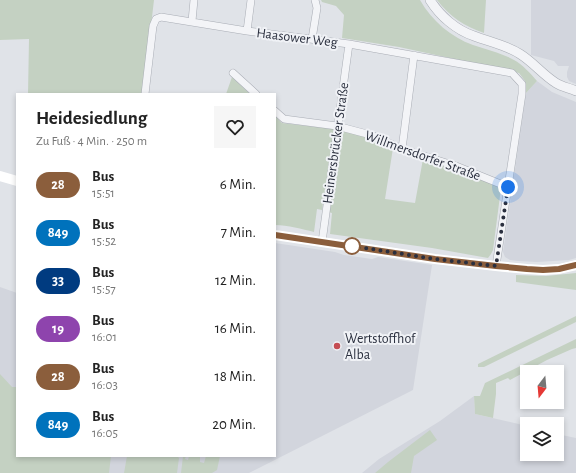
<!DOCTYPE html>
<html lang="de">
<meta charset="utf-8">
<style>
body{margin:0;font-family:"Alegreya Sans",sans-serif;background:#f6f6f6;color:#222;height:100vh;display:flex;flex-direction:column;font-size:15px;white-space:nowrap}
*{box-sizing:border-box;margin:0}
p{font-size:13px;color:#767676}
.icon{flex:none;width:22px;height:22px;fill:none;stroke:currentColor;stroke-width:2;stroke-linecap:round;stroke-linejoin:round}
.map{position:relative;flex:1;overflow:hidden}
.details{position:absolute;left:16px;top:93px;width:260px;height:364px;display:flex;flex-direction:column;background:#fff;border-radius:0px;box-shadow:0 2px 6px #0003}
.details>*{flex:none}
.badge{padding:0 8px;border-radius:13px;font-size:14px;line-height:26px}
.needle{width:26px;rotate:196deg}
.tools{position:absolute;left:520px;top:365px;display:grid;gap:8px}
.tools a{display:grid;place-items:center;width:44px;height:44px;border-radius:0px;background:#fff;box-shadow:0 2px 6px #0003;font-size:20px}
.you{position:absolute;width:20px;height:20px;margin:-10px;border:3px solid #fff;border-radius:50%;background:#1a73e8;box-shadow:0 0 0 6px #1a73e833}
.map>.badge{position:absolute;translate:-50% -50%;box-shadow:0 0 0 2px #fff}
.round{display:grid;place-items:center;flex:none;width:42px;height:42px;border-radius:0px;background:#f6f6f6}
.head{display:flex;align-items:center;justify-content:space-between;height:68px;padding:0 20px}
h1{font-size:19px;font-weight:700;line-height:30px}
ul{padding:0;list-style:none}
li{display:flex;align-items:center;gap:12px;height:48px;padding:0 20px}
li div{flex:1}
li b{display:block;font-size:15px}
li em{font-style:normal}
li .badge{min-width:44px;font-weight:700;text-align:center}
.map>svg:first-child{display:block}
.built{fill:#d2d5dd}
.green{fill:#c4d1c2}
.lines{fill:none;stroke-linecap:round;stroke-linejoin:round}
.minor-casing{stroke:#a9adb5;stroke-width:8}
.tertiary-casing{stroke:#a9adb5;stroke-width:10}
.minor{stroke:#f3f4f7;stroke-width:7}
.tertiary{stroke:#f3f4f7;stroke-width:9}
.secondary{stroke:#fff;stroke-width:10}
.line-casing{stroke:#fff;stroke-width:9}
.line{stroke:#8b5e3c;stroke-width:6}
.walk{stroke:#2a2f3e;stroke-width:4;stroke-dasharray:0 7.2}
.stop-dot{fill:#fff;stroke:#8b5e3c;stroke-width:2}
.poi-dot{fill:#c54d53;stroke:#f0f2f6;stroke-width:1.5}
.labels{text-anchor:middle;stroke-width:4;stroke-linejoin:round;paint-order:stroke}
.street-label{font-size:14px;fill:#2a2f3e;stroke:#f0f2f6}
.poi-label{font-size:14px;fill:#2a2f3e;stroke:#f0f2f6;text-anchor:start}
</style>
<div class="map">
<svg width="576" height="473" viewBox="0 0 576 473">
<rect width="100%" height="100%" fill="#e0e3e8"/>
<path class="built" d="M531,0H576V84L569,81L567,77V72L569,66H558L554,61L531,55Z
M537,81L552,92L576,102V258L569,260L537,262L518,261L510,260L505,257L503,252L526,93Z
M275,243L335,252L344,255L372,259L378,257L432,265L413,390L249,473H0V287L17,293V456H275Z
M474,396L475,414L527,426V454H557V434L576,438V473H362L379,459L440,421Z"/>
<path class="green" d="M0,0H154L143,94H28L29,39L0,40Z
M321,0H420C432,21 451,37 473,45C487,50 502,53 514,60C522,64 531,74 537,81L526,93L525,81L519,73L399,47L342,38L344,15L336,6L322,2Z
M437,0H486L484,33C464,26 450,17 437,0Z
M232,77L250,94H226Z
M275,116L282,123L334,129L322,210L317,209L314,232C302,229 288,225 275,225Z
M344,130L370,137L393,148L385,199L415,203L423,159L455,168L501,188L493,250L491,254L488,258L432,248L330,234L332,213L328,212L339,133L341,131Z
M576,273V290L516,282V275L546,276Z
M576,316V322L484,367H478V364Z
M576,339V348L572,349L547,360L510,380L508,378L496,383V394L493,418L475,414L474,396H480L485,383Z
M0,374L12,387H17V456H111L109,473H0Z
M430,430L437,440L414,456L411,473H375L388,462Z
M127,456H177L179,458L177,473H124Z
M183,456H186L185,459L188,460L189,456H200V462L204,463L206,456H220L217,470L212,473H181Z"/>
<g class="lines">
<g class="minor-casing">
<path id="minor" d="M192,21L194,0
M247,31L251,0
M312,39L317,8L315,0
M233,73L256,94
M145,94L153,26L156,19L161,17L247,31L349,44L512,73L522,84V94L496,266
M275,111L284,119L337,126L371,135L402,149L456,166L508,187
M402,149L414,55
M322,242L349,44"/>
</g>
<g class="tertiary-casing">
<path id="tertiary" d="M430,0C440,16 456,30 474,36C490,42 506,45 520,54C533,62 543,75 556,83C562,87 570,88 576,91"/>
</g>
<use href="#minor" class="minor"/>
<use href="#tertiary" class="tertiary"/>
<path class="secondary" d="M0,176L17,181
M275,235L435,259L496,266L527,269L543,270L559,269L576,265"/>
</g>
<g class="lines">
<g class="line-casing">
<path id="line" d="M275,235L435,259L496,266L527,269L543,270L559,269L576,265"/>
</g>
<use href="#line" class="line"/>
<path class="walk" d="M352,246L435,259L496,266L508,187"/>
</g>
<circle class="stop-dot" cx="352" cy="246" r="8"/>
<circle class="poi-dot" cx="337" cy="346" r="4"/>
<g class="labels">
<g class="street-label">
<text transform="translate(297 37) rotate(7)" y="5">Haasower Weg</text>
<text transform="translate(335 143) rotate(-82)" y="5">Heinersbrücker Straße</text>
<text transform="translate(423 155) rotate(20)" y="5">Willmersdorfer Straße</text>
</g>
<g class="poi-label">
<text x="345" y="343">Wertstoffhof<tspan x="345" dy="16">Alba</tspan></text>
</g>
</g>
</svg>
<div class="tools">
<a><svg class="needle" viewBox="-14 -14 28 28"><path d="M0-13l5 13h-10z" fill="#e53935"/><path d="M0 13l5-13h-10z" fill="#767676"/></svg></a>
<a><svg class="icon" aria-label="layers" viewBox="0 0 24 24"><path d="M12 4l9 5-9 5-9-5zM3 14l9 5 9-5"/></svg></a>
</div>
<div class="you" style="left:508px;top:187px"></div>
<section class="details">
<div class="head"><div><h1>Heidesiedlung</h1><p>Zu Fuß · 4 Min. · 250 m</p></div><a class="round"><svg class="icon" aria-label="heart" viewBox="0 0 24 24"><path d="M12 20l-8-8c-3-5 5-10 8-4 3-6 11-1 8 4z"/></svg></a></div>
<ul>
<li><span class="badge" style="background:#8b5e3c;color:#fff">28</span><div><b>Bus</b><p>15:51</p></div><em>6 Min.</em></li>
<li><span class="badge" style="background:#0072bc;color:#fff">849</span><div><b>Bus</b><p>15:52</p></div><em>7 Min.</em></li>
<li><span class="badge" style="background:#003b80;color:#fff">33</span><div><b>Bus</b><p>15:57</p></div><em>12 Min.</em></li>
<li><span class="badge" style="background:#8e44ad;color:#fff">19</span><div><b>Bus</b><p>16:01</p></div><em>16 Min.</em></li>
<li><span class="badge" style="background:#8b5e3c;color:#fff">28</span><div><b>Bus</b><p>16:03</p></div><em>18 Min.</em></li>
<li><span class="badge" style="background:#0072bc;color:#fff">849</span><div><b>Bus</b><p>16:05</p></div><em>20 Min.</em></li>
</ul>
</section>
</div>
